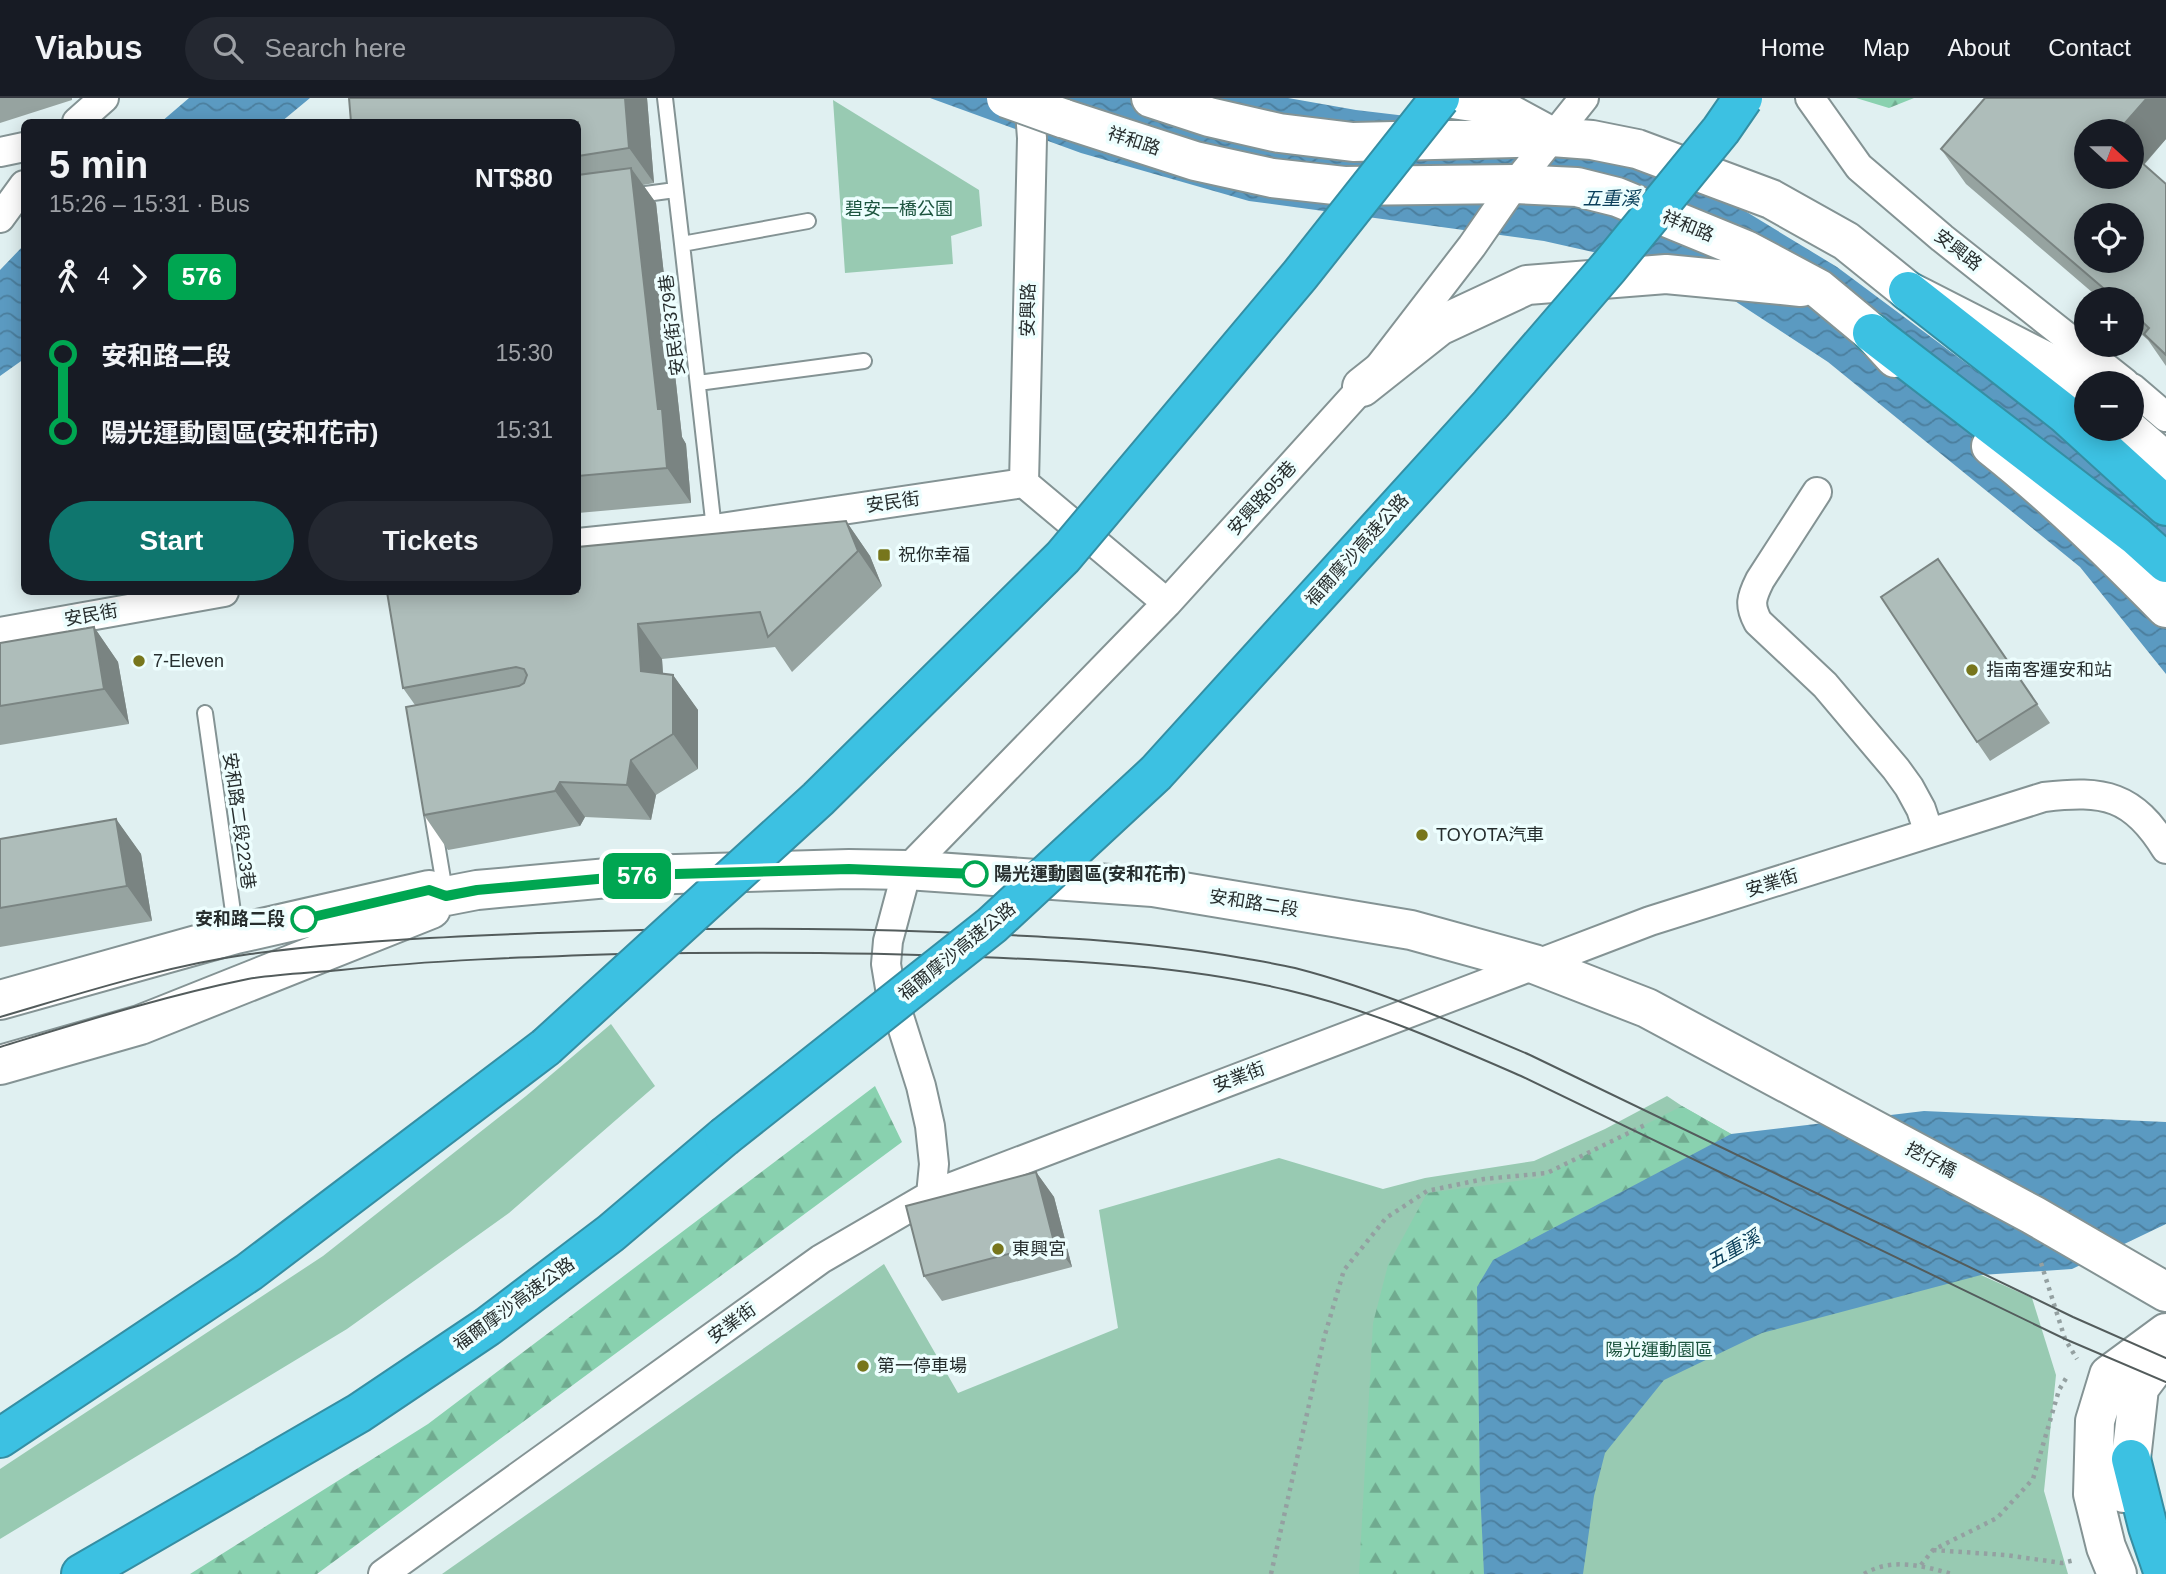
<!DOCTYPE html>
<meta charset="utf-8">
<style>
body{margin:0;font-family:Helvetica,"Noto Sans TC",sans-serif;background:#242831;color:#f1f3f6;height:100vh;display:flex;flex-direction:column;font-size:26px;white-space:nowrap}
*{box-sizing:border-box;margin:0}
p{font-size:23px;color:#9ea1a6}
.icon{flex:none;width:38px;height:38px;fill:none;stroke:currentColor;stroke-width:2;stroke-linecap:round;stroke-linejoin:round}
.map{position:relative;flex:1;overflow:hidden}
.details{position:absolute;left:21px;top:21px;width:560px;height:476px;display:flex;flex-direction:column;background:#171b24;border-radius:10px;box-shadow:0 4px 18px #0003}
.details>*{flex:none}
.badge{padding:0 14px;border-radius:10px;font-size:24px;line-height:46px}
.needle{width:46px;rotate:111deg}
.fabs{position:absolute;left:2074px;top:21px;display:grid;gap:14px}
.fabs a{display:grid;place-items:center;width:70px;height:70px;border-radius:50%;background:#171b24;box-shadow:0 4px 18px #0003;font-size:35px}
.map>.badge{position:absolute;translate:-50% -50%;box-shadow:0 0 0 4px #fff}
.legs{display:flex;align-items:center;gap:10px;height:77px;padding:0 28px;font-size:23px}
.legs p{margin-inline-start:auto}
.overview{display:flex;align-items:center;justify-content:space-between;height:119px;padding:0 28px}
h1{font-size:38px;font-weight:600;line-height:52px}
.primary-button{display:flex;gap:14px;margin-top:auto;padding:14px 28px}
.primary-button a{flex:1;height:80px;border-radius:42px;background:#0f766e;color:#fff;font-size:28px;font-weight:600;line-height:80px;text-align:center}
.primary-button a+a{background:#242831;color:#f1f3f6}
ul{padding:0 28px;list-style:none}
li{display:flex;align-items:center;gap:24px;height:77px;font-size:26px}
li i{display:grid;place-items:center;width:10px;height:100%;margin:0 9px;background:currentColor}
li i::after{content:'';width:18px;height:18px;margin:-9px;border:5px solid;border-radius:50%;background:#171b24}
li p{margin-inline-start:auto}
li:first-child i{background:linear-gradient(#0000 50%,currentColor 0)}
li:last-child i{background:linear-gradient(currentColor 50%,#0000 0)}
header{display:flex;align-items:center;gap:42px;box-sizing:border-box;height:98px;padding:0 35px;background:#171b24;border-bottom:2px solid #363941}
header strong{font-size:33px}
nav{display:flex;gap:38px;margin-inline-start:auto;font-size:24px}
.search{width:490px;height:63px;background:#242831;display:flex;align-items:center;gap:18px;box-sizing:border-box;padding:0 24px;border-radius:38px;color:#9ea1a6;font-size:26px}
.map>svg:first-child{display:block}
.green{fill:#98cab2}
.forest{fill:url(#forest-firs)}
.water{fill:url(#water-waves)}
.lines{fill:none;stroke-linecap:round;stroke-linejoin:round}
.lane-casing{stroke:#849394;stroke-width:18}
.street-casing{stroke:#849394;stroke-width:32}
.secondary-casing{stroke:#849394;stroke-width:42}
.highway-casing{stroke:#358ea3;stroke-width:42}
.path{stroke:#94a0a1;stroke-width:4.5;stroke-dasharray:3.5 5;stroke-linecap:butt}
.lane{stroke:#fff;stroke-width:14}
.street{stroke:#fff;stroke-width:28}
.secondary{stroke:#fff;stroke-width:38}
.highway{stroke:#3cc1e2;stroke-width:38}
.tram{stroke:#535c5c;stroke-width:2}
.secondary-bridge-casing{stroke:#849394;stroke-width:42;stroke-linecap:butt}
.highway-bridge-casing{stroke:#358ea3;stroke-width:42;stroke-linecap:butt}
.secondary-bridge{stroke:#fff;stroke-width:38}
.highway-bridge{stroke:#3cc1e2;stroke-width:38}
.wall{fill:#96a3a0}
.shaded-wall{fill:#7a8482}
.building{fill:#aebdba;stroke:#7a8482;stroke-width:2;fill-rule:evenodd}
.line-1-casing{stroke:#fff;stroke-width:16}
.line-1{stroke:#00a651;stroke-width:10}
.poi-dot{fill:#77761c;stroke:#edfefe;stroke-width:2.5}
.stop-1-dot{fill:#fff;stroke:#00a651;stroke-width:3.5}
.labels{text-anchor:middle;stroke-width:7;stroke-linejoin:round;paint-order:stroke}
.street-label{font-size:18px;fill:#272e2e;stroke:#edfefe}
.park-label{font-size:18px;fill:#1d553f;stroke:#edfefe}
.poi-label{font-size:18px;fill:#272e2e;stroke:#edfefe;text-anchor:start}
.stop-label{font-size:18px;font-weight:bold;fill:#272e2e;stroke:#edfefe;text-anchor:start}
.water-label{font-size:19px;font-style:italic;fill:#0b405b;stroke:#edfefe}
</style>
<header>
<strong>Viabus</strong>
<div class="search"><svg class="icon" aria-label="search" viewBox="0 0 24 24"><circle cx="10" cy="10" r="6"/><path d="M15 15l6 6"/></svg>Search here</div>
<nav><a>Home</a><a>Map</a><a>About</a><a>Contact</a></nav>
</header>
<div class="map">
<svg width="2166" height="1476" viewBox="0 0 2166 1476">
<defs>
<pattern id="forest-firs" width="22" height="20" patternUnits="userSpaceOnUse" patternTransform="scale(1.75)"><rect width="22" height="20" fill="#89d1af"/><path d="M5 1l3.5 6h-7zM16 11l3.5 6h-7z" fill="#70aa8f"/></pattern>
<pattern id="water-waves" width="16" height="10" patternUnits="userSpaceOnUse" patternTransform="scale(1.75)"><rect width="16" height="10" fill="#5b9ac1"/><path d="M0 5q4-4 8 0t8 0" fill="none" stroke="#4b7e9d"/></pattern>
</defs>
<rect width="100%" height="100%" fill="#e0f0f1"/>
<path class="green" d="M833,2L979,92L982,128L951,138L953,166L845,175Z
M611,926L655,988L509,1115L347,1231L0,1441V1371L323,1158L526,998Z
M1667,998L1682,1008L1981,1177L2032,1200L2056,1277L2044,1393L2068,1476H442L884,1166L958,1295L1118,1230L1099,1112L1279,1060L1383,1091L1425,1080L1534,1063L1605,1031Z"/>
<path class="forest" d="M1856,0H1914L1889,10Z
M875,988L902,1044L317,1476H190L428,1326Z
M1682,1008L1731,1036L1493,1162L1477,1189L1480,1391L1484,1476H1359L1373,1225L1388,1167L1427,1095L1540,1080Z"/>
<path class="water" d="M189,0H310L281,24H161Z
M930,0H1288L1356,12L1633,45L1837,169L2166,414V576L2080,469L1828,264L1695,177L1544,143L1249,103L1081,55Z
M24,147V261L0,278V172Z
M1924,1013L2166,1024V1126L2072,1171L1981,1177L1762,1235L1664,1282L1605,1355L1594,1398L1583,1476H1484L1480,1391L1477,1189L1493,1162L1731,1036Z"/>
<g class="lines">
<g class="lane-casing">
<path id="lane" d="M665,0L682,146
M631,98L675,92
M698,285L864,263
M714,431L682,146L808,123
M205,615L236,835
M432,716L445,793"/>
</g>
<g class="street-casing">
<path id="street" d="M1810,0L1859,69L1942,140L2125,285
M77,24L104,0
M0,54L24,49
M0,120L24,87
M2132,290L2166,319
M1024,385L1032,40L1029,0
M1817,394L1760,482C1751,500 1749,507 1758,524L1825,587L1896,671L1909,689L1921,711L1929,735
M578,445L714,431L1024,385L1167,505
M0,534L224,494
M931,1097L934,1066L930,1028L921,988L890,890L886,866L888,843L907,772L1167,505L1369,282L1472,148L1515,86L1584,0
M383,1476L821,1161L931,1097L1650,823L2044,699C2104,692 2133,697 2166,751"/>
</g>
<g class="secondary-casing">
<path id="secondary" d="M1151,0L1209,19L1279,35L1353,44L1552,39L1592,42L1637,51L1771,101L1846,143L1908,193L2059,270L2086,294
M1446,0L1493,7L1550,38
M1062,20L1195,63L1272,80L1344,88L1515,86L1577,89L1617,99L1746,152L1819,191L1872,235L1895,260
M1362,289L1439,228L1527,187L1666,176L1801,189
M2128,331L2166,364
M1991,348C2053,397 2110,453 2166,510
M0,902L236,836L429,792L446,798L477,792L641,777L849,771L907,772L1153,789L1411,832L1534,866L1647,910L2033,1117L2166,1194
M0,967L140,927L431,811
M2124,1395L2123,1389L2131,1361L2139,1290L2166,1254
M2117,1476L2106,1449L2093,1396L2095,1323L2109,1277L2166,1235"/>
</g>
<g class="highway-casing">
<path id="highway" d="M1908,193L2065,316L2166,408
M1872,235L2136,438L2166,465
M0,1340L249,1174L546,949
M2131,1361L2148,1429L2164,1476
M81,1476L359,1315L420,1274L487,1229L611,1135L724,1039"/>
</g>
<path class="path" d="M2041,1165L2065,1241L2077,1261
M1933,1452L2005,1457L2062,1465L2075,1462
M1921,1467L1933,1452L1997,1420L2033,1381L2059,1292L2068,1277
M1271,1476L1324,1240L1344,1172L1386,1120L1427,1093L1484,1081L1547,1075L1645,1027
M1864,1476C1892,1459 1923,1468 1952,1476"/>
<use href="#lane" class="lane"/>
<use href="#street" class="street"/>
<use href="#secondary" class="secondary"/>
<use href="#highway" class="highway"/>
<path class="tram" d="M0,919C82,895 165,868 250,856C346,843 443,839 539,835C672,830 805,829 938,834C1039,838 1141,842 1242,860C1259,863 1278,866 1295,870C1376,891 1453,924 1530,957L2073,1219L2166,1260
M0,949C82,924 164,898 248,881C278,876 310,875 341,872C434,862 527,859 620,856C740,854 859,854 978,859C1081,863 1186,868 1287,892C1368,911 1445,945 1521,978L2065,1241L2166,1284"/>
<g class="secondary-bridge-casing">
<path id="secondary-bridge" d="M1006,0L1062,20"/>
</g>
<g class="highway-bridge-casing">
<path id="highway-bridge" d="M546,949L818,701L1063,459L1300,177L1440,0
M724,1039L992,827L1156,675L1490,307L1609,169L1721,32L1743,0"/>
</g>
<use href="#secondary-bridge" class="secondary-bridge"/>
<use href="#highway-bridge" class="highway-bridge"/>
</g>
<path class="wall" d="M0,0H72V2L0,25Z
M349,0H647L654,85L643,87L656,105L682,339L686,346L691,405L578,415V24H351Z
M2166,41L2144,67L2166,86V268L2148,242L2132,228V201H2100L1966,86L1941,51Z
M846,423L870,458L882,488L792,574L775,549L662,561L663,576L673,577L698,612V671L656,697L651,722L585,719L580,728L448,752L424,717L415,607L403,590Z
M1938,461L2050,625L1990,663L1977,644Z
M94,529L118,564L129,626L0,647V545Z
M116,721L141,756L152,823L0,849V741Z
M1036,1074L1054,1099L1072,1169L942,1203L924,1178Z"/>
<path class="shaded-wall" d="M625,0H647L654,85L629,50Z
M2147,0H2166V41L2137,74L2132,67V33H2118Z
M631,70L656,105L682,339L686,346L691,405L667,370L658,311Z
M846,423L870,458L882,488L858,453Z
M638,526L662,561L665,608L641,573Z
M94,529L118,564L129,626L104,591Z
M673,577L698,612V671L673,636Z
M631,662L656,697L651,722L627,687Z
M560,684L585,719L580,728L555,693Z
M116,721L141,756L152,823L127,788Z
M1036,1074L1054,1099L1072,1169L1054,1144Z"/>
<path class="building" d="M349,0H625L629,50L578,58V24H347H351Z
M1985,0H2147L2118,33H2086V79H2132V56L2166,86V257L2144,236L2149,230L2132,214V201H2116L1941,51ZM2086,117H2132V163H2086Z
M631,70L658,311H662L667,370L578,378V77Z
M846,423L858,453L768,539L760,514L638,526L641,573L673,577V636L631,662L627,687L560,684L555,693L424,717L406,609L519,588L524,585L527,577L524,571L516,569L403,590L387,494H578V449Z
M1938,461L2037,606L1977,644L1881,499Z
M94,529L104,591L0,608V545Z
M116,721L127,788L0,810V741Z
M1036,1074L1054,1144L924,1178L906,1108Z"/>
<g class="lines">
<g class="line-1-casing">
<path id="line-1" d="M304,821L429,792L446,798L477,792L641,777L849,771L975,776"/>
</g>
<use href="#line-1" class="line-1"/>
</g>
<g class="poi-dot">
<rect x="877" y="450" width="14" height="14" rx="3.5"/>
<circle cx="139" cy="563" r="7"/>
<circle cx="1972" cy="572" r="7"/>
<circle cx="1422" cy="737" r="7"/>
<circle cx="998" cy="1151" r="7"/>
<circle cx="863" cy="1268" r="7"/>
</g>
<g class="stop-1-dot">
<circle cx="975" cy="776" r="12"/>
<circle cx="304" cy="821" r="12"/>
</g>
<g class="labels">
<g class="street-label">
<text transform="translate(1134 43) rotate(18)" y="6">祥和路</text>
<text transform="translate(1688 128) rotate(22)" y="6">祥和路</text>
<text transform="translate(1958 152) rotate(38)" y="6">安興路</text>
<text transform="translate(1028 212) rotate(-89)" y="6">安興路</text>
<text transform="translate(672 227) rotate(-97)" y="6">安民街379巷</text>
<text transform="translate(1262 400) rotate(-48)" y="6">安興路95巷</text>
<text transform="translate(893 404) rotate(-8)" y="6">安民街</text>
<text transform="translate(1357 452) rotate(-48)" y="6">福爾摩沙高速公路</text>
<text transform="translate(91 517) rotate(-10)" y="6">安民街</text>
<text transform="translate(239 723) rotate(82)" y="6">安和路二段223巷</text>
<text transform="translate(1772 785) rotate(-17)" y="6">安業街</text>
<text transform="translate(1254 805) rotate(9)" y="6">安和路二段</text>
<text transform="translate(957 853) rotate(-39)" y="6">福爾摩沙高速公路</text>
<text transform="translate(1239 979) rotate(-21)" y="6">安業街</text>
<text transform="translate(1931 1062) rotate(28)" y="6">挖仔橋</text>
<text transform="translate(514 1206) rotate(-36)" y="6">福爾摩沙高速公路</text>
<text transform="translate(732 1225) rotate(-36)" y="6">安業街</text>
</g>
<g class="park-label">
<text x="899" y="117">碧安一橋公園</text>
<text x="1659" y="1258">陽光運動園區</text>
</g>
<g class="poi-label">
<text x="898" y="463">祝你幸福</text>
<text x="153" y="569">7-Eleven</text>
<text x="1986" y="578">指南客運安和站</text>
<text x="1436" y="743">TOYOTA汽車</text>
<text x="1012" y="1157">東興宮</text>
<text x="877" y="1274">第一停車場</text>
</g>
<g class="stop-label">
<text x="994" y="782">陽光運動園區(安和花市)</text>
<text x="285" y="827" text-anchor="end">安和路二段</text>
</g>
<g class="water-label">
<text x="1611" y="107">五重溪</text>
<text transform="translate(1733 1151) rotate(-29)" y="7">五重溪</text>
</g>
</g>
</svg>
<div class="fabs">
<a><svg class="needle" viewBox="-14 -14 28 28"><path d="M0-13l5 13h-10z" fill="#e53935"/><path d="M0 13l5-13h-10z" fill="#9ea1a6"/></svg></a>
<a><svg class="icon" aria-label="locate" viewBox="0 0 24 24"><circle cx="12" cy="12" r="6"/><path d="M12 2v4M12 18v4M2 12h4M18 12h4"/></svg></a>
<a>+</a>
<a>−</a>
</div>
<b class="badge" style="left:637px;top:778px;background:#00a651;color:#fff">576</b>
<section class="details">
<div class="overview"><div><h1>5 min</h1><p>15:26 – 15:31 · Bus</p></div><b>NT$80</b></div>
<div class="legs"><svg class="icon" aria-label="walk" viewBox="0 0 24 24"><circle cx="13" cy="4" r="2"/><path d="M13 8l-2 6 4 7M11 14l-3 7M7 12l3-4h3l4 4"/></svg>4<svg class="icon" aria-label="forward" viewBox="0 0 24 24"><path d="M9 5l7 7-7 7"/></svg><b class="badge" style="background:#00a651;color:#fff">576</b></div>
<ul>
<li><i style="color:#00a651"></i><b>安和路二段</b><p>15:30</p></li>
<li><i style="color:#00a651"></i><b>陽光運動園區(安和花市)</b><p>15:31</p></li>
</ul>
<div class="primary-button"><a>Start</a><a>Tickets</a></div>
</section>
</div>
